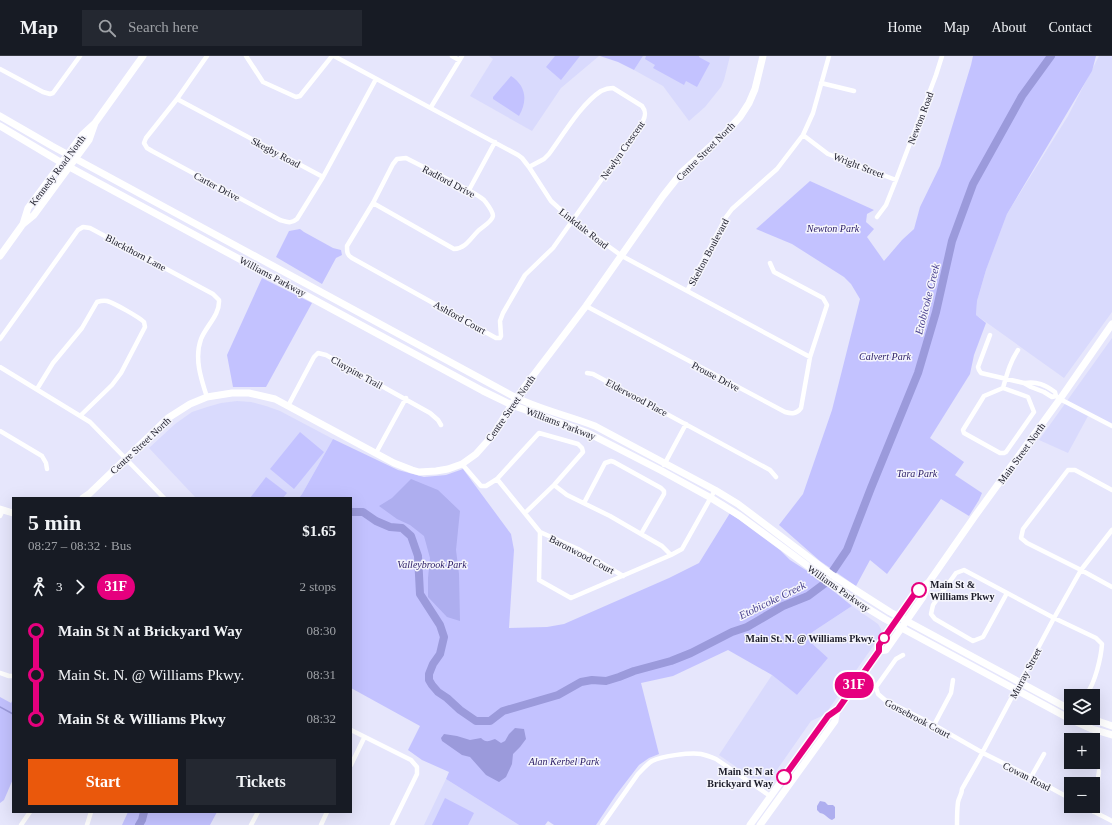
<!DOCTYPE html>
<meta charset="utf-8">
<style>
body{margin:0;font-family:Georgia,serif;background:#242831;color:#f1f3f6;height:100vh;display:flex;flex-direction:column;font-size:15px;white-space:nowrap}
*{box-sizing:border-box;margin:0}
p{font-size:13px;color:#9ea1a6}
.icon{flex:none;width:22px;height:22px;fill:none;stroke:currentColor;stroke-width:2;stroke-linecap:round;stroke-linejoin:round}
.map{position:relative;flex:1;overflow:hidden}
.panel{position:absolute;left:12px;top:441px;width:340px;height:316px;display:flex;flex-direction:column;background:#171b24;border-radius:0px;box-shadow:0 4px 16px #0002}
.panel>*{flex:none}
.badge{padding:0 8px;border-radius:13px;font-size:14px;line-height:26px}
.buttons{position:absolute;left:1064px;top:633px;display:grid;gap:8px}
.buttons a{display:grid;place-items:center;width:36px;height:36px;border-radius:0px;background:#171b24;box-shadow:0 4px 16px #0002;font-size:20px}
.map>.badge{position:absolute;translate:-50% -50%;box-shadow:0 0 0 2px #fff}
.legs{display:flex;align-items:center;gap:6px;height:44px;padding:0 16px;font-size:13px}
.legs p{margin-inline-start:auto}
.overview{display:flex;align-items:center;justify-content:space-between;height:68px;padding:0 16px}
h1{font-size:22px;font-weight:600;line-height:30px}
.primary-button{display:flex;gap:8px;margin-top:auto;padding:8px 16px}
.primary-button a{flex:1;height:46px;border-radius:0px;background:#ea580c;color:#fff;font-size:16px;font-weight:600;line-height:46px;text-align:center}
.primary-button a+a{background:#242831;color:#f1f3f6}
ul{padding:0 16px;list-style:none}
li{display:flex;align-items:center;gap:14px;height:44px;font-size:15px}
li i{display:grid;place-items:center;width:6px;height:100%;margin:0 5px;background:currentColor}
li i::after{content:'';width:10px;height:10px;margin:-5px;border:3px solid;border-radius:50%;background:#171b24}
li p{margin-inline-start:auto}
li:first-child i{background:linear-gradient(#0000 50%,currentColor 0)}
li:last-child i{background:linear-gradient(currentColor 50%,#0000 0)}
header{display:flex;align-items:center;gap:24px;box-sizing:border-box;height:56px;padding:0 20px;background:#171b24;border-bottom:1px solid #363941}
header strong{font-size:19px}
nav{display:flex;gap:22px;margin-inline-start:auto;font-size:14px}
.search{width:280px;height:36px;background:#242831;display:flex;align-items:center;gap:10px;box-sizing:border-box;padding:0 14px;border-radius:0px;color:#9ea1a6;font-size:15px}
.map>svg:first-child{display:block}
.built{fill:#d9dafd}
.green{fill:#c3c2ff}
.forest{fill:#aeaeef}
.water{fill:#9b9adb}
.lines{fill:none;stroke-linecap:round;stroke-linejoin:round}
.stream{stroke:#9b9adb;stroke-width:1.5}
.river{stroke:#9b9adb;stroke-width:8}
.street{stroke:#fff;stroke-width:4.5}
.secondary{stroke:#fff;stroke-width:7}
.primary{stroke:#fff;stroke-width:7}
.line-1-casing{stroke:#fff;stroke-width:9}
.line-1{stroke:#e6007e;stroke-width:6}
.stop-1-dot{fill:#fff;stroke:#e6007e;stroke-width:2}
.labels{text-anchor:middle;stroke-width:3;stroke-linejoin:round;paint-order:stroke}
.street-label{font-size:10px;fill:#1b1b28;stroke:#f5f5fc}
.park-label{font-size:10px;font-style:italic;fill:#281a64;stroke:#f5f5fc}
.stop-label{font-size:10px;font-weight:bold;fill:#1b1b28;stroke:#f5f5fc;text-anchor:end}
.water-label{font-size:11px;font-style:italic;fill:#4a428f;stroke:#f5f5fc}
</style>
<header>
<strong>Map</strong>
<div class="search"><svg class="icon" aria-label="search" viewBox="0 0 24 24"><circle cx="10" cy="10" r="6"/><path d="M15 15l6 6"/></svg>Search here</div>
<nav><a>Home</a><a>Map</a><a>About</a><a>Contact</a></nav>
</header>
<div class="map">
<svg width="1112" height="769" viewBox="0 0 1112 769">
<rect width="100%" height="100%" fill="#e6e6fc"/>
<path class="built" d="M489,0H599L561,32L532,75L470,40L493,3Z
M643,0H730L724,24L721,31L705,51L689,65L663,30L634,14Z
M1099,0H1112V256L1064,322L976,259L977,245L986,214L1007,158L1068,60Z
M1112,282V372L1088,360L1068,397L1039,384Z
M237,345L251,346L266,350L280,355L333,383L302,438L299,442H196L149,392L175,368L192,356L207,351L221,347Z
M852,550L878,568L881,573V579L826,657L822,660L811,665L765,731L719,699L772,619L797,639L828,602L806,582L814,575Z
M446,723L519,769H424Z"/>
<path class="green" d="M555,0H580L561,24L546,11Z
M600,0H643L634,14L618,6Z
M646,0H699V1L710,7L697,31L686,25L684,29L653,12L655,9L645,3Z
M973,0H1096L1092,15L1007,158L986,214L977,245L976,259L986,267L974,299L970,318L930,382L964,406L955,419L982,437L979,444L969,460L941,443L887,518L870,504L856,530L820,505L779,469L803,438L832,354L860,243L851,228L844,221L792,188L756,173L810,125L874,154L867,158L866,166L874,173L867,181L884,205L902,184L914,173L920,151L940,110L971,9Z
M511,20C526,30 528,44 519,60L493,43V41Z
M300,173L304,176L333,192L341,194L342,199L336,202L322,228L276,201L289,175Z
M262,222L312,247L266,331H233L227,299Z
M300,376L324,396L294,433L270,413Z
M333,383L398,414L424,421L446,419L463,413L511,478L514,494L509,572L547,571L564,568L669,522L699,507L730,457L780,494L790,504L815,520L852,550L814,575L806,582L828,602L797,639L772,619L728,594L673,620L641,627L659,698L649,702L639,709L616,739L596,769H554L548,765L545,769H519L446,723L449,716L422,704L408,694L420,670L351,632V442H299L302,438Z
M266,421L287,437L283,442H250Z
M0,641L11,647L13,643V723L4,744L0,747Z
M445,742L474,757L468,769H432Z
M128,756H217L210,769H122Z"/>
<path class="forest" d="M411,423L438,434L460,455L456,494L459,518L460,565L447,561L428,541V522L430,502L424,480L410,469L397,463L379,450L392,442Z
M820,745L825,746L828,749H833L835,751V762L832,764C827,762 826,758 820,757L817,754V750Z"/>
<path class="water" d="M515,672L524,673L526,683L520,691L513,698L512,708L506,721L499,726L486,719L470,701L462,699L442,685L441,682L444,678L457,680L470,684L481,682C486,687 489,685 495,683L501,687L505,685L509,678Z"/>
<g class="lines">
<path class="stream" d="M0,651L13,658"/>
<path class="river" d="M351,456H363L376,465L390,471L402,472L411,480L418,500L420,538L440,569L444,581L440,598L433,608L429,618V624L432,629L438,636L447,642L460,654L476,665H490L503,655L558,639L581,626L592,624L606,625L619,621L634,615L671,605L691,597L732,576L747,571L783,550L808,540L824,528L847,494L871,432L918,317L936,256L952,185L973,128L1022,40L1051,0
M139,769L142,764L144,756"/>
<path class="street" d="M207,0L177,43L146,82L144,87L147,92L152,95L280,164C287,166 291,168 297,163L323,121L376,23
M246,0L263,26L296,41L300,40L332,0
M334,0L518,99L522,102L529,111L551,145L572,164L622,200L810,301
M452,0L459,4
M0,13L43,36L50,38L53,37L80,0
M821,27L854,35
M177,43L323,121
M431,51L462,0
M803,79L828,98L896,124
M469,134L495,86
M373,147L454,193C465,193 471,182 478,175C482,171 492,166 493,160C493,155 487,148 484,144C476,137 464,132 455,127C439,119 422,110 406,102L397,103L393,108L373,147L347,190C347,196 347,199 352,202L496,282H500L501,280L500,265L503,257L525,219L553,192L643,65C646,59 646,55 642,50L613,32C609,32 605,33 601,35C581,48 563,79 549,98L544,103L529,111
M877,161L886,149L896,124L936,19L942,0
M687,235L726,161L732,153L777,113L803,79L813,57L829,0
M586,250L785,356C792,358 797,358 801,352L810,301L827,249L823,242L774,216L770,207
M990,279L978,311L979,314L981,317L1024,327L1031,331L1044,336L1052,341L1056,340
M0,283L78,174L83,171L90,172L213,238L219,244C220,259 206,270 201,283C194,302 201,323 207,341
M0,311L90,366L164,442
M587,317L593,318L770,414L776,421
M1025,327C1037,325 1045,329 1055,336L1056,340L1060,343L1112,370
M1003,332L1028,341L1034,356L1006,396L1004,397H1000L964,377L963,374L984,340Z
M1003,332C1007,318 1010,306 1018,294
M37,333L53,307L82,272L97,246C100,245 103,244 107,245C114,247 139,261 144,266L145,271L121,317L112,329L80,360
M288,350L314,301L318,297L326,299L430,357L438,364L441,369
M0,375L42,400L46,407L47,413
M376,397L406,342
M462,408L481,430H486L497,423L539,377L578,388L582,392L583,396L554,429L525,457
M664,409L686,368
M497,423L540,476L578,493L623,520
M554,429L567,439L610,460L641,478L662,490L671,499
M1112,434L1075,414H1068L1023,473L1021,482L1027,487L1081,514L1112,531
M584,447L605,407L611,405L614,406L661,432L664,435V438L641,478
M0,460L3,454
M540,476L539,524L571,542L671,499L682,493L715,434
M1007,537L983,581L973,585L935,563L931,558L933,549L956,517L964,514L1054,562L1096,582L1102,588C1101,602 1095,627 1087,637
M903,599L896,603L876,631L878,638L885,644L934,669L983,697L1031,721L1071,743
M0,617L9,620H13
M934,669L951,637L953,624
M351,674L411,704L417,711V718L392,769
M351,709L364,682
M1031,721L1044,698
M1083,750L1112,765
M1094,756L1099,715
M21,769L30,756
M87,769L91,756
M251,769L258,756
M321,769L327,756
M602,769L638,718C643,713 647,708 652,705C662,700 691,696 701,698C706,699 711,701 716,703L770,740
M957,769C957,761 957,754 958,746C959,741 962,738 962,733L979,703L1054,562L1081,514L1112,474"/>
<path class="secondary" d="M0,60L52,90L511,339C537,353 567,359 595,370L715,434L738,448L832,519L890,556L1071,654
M0,70L62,107L483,335L512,349L588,377L662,415L711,442L740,460L854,544L885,563L1070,663L1092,673L1112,679
M23,168L28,152L82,79L95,67L143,0
M0,200L23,168L34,159L89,84L95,67
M83,442L89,438L168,362L190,348L207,341L232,337H249L275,343L394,407L412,414L419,416L436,415L448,413L462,408L476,398L484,389L493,379L516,342L586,250L663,140L682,116L725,77L740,61L749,47L755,33L763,0
M0,453L13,457
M1089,662L1112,670"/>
<path class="primary" d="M879,595L886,594L923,541L929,526L975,460L1060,343L1112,268
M750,769L816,677L829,660L838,653L879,595V589L916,536L929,526
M760,769L835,665L837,653"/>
</g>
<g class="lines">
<g class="line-1-casing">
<path id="line-1" d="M784,721L828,660L838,653L879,595V589L916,536L919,534"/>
</g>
<use href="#line-1" class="line-1"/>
</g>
<g class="stop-1-dot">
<circle cx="919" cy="534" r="7"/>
<circle cx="884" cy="582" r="5"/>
<circle cx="784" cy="721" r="7"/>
</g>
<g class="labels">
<g class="street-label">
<text transform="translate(920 62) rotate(-69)" y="4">Newton Road</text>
<text transform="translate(622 94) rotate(-55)" y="4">Newlyn Crescent</text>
<text transform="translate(705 95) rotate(-45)" y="4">Centre Street North</text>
<text transform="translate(276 96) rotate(28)" y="4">Skegby Road</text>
<text transform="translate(859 109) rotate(21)" y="4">Wright Street</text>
<text transform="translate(57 114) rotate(-53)" y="4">Kennedy Road North</text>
<text transform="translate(449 125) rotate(28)" y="4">Radford Drive</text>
<text transform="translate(217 130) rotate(28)" y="4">Carter Drive</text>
<text transform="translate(584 172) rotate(38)" y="4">Linkdale Road</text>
<text transform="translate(136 196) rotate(28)" y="4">Blackthorn Lane</text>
<text transform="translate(708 196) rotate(-62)" y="4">Skelton Boulevard</text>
<text transform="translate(273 220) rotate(28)" y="4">Williams Parkway</text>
<text transform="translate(460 261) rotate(29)" y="4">Ashford Court</text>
<text transform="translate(357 316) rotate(29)" y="4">Claypine Trail</text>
<text transform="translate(716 320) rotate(28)" y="4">Prouse Drive</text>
<text transform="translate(637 341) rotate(28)" y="4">Elderwood Place</text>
<text transform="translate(510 352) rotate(-55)" y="4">Centre Street North</text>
<text transform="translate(561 367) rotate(21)" y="4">Williams Parkway</text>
<text transform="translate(140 389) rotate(-43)" y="4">Centre Street North</text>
<text transform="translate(1021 397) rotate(-54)" y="4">Main Street North</text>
<text transform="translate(582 498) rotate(28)" y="4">Baronwood Court</text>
<text transform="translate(839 532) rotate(35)" y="4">Williams Parkway</text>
<text transform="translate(1025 617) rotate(-62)" y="4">Murray Street</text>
<text transform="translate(918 662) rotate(28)" y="4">Gorsebrook Court</text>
<text transform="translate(1027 720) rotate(27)" y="4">Cowan Road</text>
</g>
<g class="park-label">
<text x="833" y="176">Newton Park</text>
<text x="885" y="304">Calvert Park</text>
<text x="917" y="421">Tara Park</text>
<text x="432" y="512">Valleybrook Park</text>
<text x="564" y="709">Alan Kerbel Park</text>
</g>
<g class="stop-label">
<text x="930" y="532" text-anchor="start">Main St &amp;<tspan x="930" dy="12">Williams Pkwy</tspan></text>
<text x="875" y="586">Main St. N. @ Williams Pkwy.</text>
<text x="773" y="719">Main St N at<tspan x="773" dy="12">Brickyard Way</tspan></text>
</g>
<g class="water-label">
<text transform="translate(927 243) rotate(-76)" y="4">Etobicoke Creek</text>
<text transform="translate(772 544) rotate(-26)" y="4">Etobicoke Creek</text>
</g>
</g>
</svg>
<div class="buttons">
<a><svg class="icon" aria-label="layers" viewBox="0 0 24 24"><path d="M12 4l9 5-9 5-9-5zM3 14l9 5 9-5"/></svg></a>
<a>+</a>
<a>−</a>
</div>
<b class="badge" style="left:854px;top:629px;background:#e6007e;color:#fff">31F</b>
<section class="panel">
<div class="overview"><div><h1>5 min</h1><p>08:27 – 08:32 · Bus</p></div><b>$1.65</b></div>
<div class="legs"><svg class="icon" aria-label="walk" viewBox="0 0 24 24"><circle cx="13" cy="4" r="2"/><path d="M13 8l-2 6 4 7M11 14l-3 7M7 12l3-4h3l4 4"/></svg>3<svg class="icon" aria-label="forward" viewBox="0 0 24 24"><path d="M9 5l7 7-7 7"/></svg><b class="badge" style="background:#e6007e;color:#fff">31F</b><p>2 stops</p></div>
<ul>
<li><i style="color:#e6007e"></i><b>Main St N at Brickyard Way</b><p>08:30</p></li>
<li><i style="color:#e6007e"></i><span>Main St. N. @ Williams Pkwy.</span><p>08:31</p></li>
<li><i style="color:#e6007e"></i><b>Main St &amp; Williams Pkwy</b><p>08:32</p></li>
</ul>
<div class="primary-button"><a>Start</a><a>Tickets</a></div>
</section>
</div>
